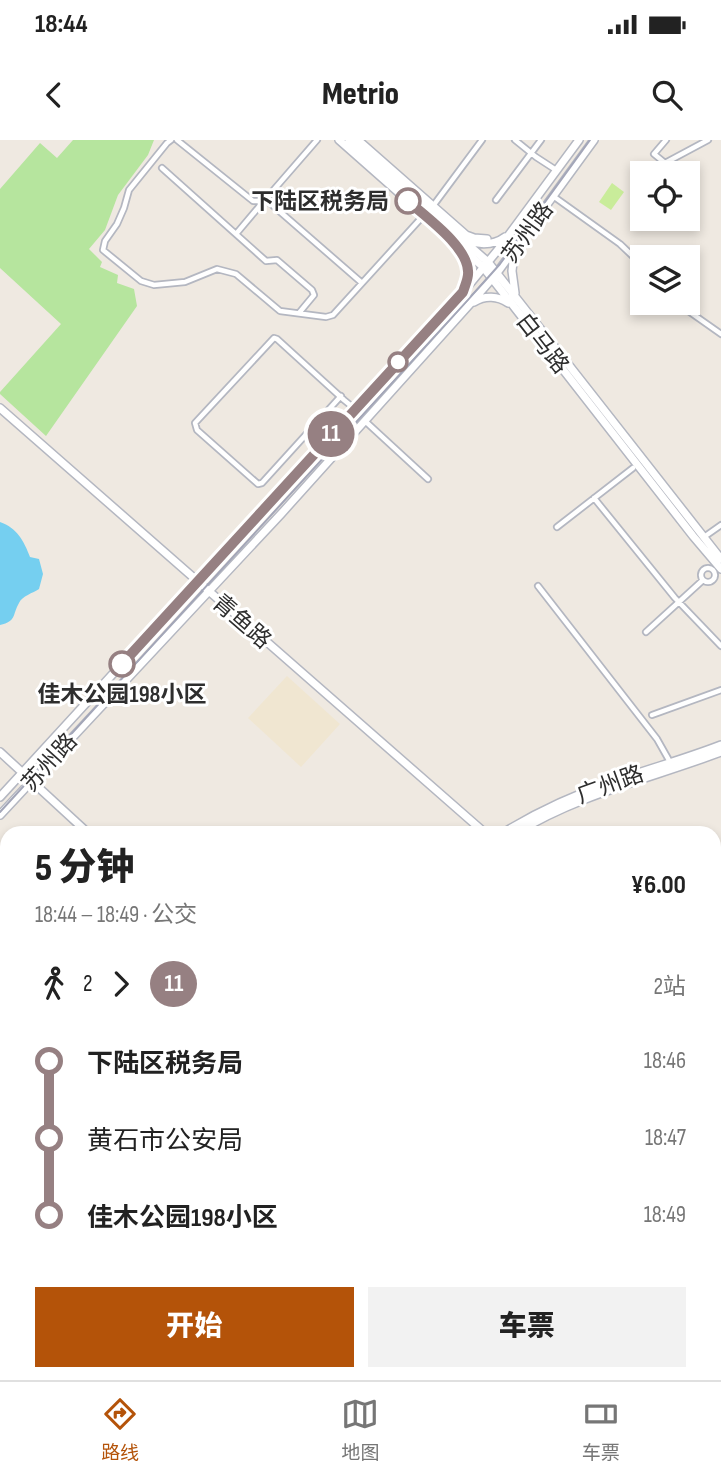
<!DOCTYPE html>
<html lang="zh">
<meta charset="utf-8">
<style>
body{margin:0;font-family:"Sofia Sans Condensed","Noto Sans SC",sans-serif;background:#f2f2f2;color:#222;height:100vh;display:flex;flex-direction:column;font-size:26px;white-space:nowrap}
*{box-sizing:border-box;margin:0}
p{font-size:23px;color:#767676}
.icon{flex:none;width:38px;height:38px;fill:none;stroke:currentColor;stroke-width:2;stroke-linecap:round;stroke-linejoin:round}
.map{position:relative;flex:1;overflow:hidden}
.side{position:absolute;left:0px;top:686px;width:721px;height:555px;display:flex;flex-direction:column;background:#fff;border-radius:21px 21px 0 0;box-shadow:0 4px 10px #0003}
.side>*{flex:none}
.badge{padding:0 14px;border-radius:23px;font-size:24px;line-height:46px}
.controls{position:absolute;left:630px;top:21px;display:grid;gap:14px}
.controls a{display:grid;place-items:center;width:70px;height:70px;border-radius:0px;background:#fff;box-shadow:0 4px 10px #0003;font-size:35px}
.map>.badge{position:absolute;translate:-50% -50%;box-shadow:0 0 0 4px #fff}
.legs{display:flex;align-items:center;gap:10px;height:77px;padding:0 35px;font-size:23px}
.legs p{margin-inline-start:auto}
.summary{display:flex;align-items:center;justify-content:space-between;height:119px;padding:0 35px}
h1{font-size:38px;font-weight:800;line-height:52px}
.cta{display:flex;gap:14px;margin-top:auto;padding:14px 35px}
.cta a{flex:1;height:80px;border-radius:0px;background:#b45309;color:#fff;font-size:28px;font-weight:800;line-height:80px;text-align:center}
.cta a+a{background:#f2f2f2;color:#222}
ul{padding:0 35px;list-style:none}
li{display:flex;align-items:center;gap:24px;height:77px;font-size:26px}
li i{display:grid;place-items:center;width:10px;height:100%;margin:0 9px;background:currentColor}
li i::after{content:'';width:18px;height:18px;margin:-9px;border:5px solid;border-radius:50%;background:#fff}
li p{margin-inline-start:auto}
li:first-child i{background:linear-gradient(#0000 50%,currentColor 0)}
li:last-child i{background:linear-gradient(currentColor 50%,#0000 0)}
.status{display:flex;justify-content:space-between;align-items:center;height:49px;padding:0 35px;background:#fff;direction:ltr}
.status svg{height:19px;fill:currentColor}
header{display:flex;justify-content:space-between;align-items:center;height:91px;padding:0 35px;background:#fff;font-size:32px;font-weight:800}
.dock{display:flex;justify-content:space-around;align-items:center;height:98px;border-top:2px solid #e0e0e0;background:#fff;font-size:19px;color:#767676}
.dock a{display:grid;justify-items:center;gap:4px}
.dock .on{color:#b45309}
.map>svg:first-child{display:block}
.industrial{fill:#e3e1e8}
.education{fill:#f0e6d1}
.green{fill:#b6e59e}
.pitch{fill:#c9ec9a}
.water{fill:#75cff0}
.lines{fill:none;stroke-linecap:round;stroke-linejoin:round}
.stream{stroke:#75cff0;stroke-width:2}
.street-casing{stroke:#b4b7c1;stroke-width:8}
.secondary-casing{stroke:#b4b7c1;stroke-width:10}
.street{stroke:#fff;stroke-width:4.5}
.secondary{stroke:#fff;stroke-width:7}
.tram{stroke:#a3a6b8;stroke-width:2}
.line-1-casing{stroke:#fff;stroke-width:16}
.line-1{stroke:#968082;stroke-width:10}
.stop-1-dot{fill:#fff;stroke:#968082;stroke-width:3.5}
.labels{text-anchor:middle;stroke-width:6;stroke-linejoin:round;paint-order:stroke}
.stop-label{font-size:23px;font-weight:bold;fill:#2e2e2e;stroke:#fff;text-anchor:end}
.street-label{font-size:23px;fill:#2e2e2e;stroke:#fff}
</style>
<div class="status"><b>18:44</b><svg viewBox="0 0 49 12"><path d="M0 12V9h3v3zM5 12V6h3v6zM10 12V3h3v9zM15 12V0h3v12zM26 1h20v11H26zM47 4h2v5h-2z"/></svg></div>
<header><svg class="icon" aria-label="back" viewBox="0 0 24 24"><path d="M15 5l-7 7 7 7"/></svg>Metrio<svg class="icon" aria-label="search" viewBox="0 0 24 24"><circle cx="10" cy="10" r="6"/><path d="M15 15l6 6"/></svg></header>
<div class="map">
<svg width="721" height="1240" viewBox="0 0 721 1240">
<rect width="100%" height="100%" fill="#efe9e1"/>
<path class="industrial" d="M0,1074L7,1081V1195L0,1203Z"/>
<path class="education" d="M287,536L340,584L301,627L248,578Z"/>
<path class="green" d="M73,0H154L148,15L118,55L105,90L89,109L102,122L100,127L118,135L117,143L134,149L137,166L46,296L0,254V252L61,184L0,128V49L40,3L57,18Z"/>
<path class="pitch" d="M612,43L624,52L611,70L599,62Z"/>
<path class="water" d="M0,382C17,388 24,401 30,417L39,419L43,434L39,449C33,453 22,456 19,463C12,475 17,481 0,485Z"/>
<g class="lines">
<path class="stream" d="M714,1206L721,1196
M688,1240L693,1234"/>
<g class="street-casing">
<path id="street" d="M171,0L167,3L129,50L124,68L117,84L105,101L103,110L141,141L154,145L185,142L217,129L236,134L280,171L326,177L333,175L424,75
M177,0L253,61H264
M317,0L264,61L270,63L362,143
M515,0L536,17L556,30
M666,0L654,14L665,23L708,0
M162,28L266,121L277,120L312,150L314,155L299,173
M553,56L620,104L642,125
M496,60L541,0
M433,66L482,0
M236,94L263,62
M677,163L721,194
M341,256L262,343L258,344L197,290L195,283L274,198L277,199L344,260L355,269
M365,281L428,339
M594,358L675,458L721,506
M557,387L633,328
M704,397L721,385
M701 435a7 7 0 1 1 14 0a7 7 0 1 1-14 0Z
M538,446L657,599L670,622
M646,492L703,440
M652,575L721,550
M714,990L721,978
M260,1234L267,1240
M171,1240L176,1234
M338,1240L344,1234
M386,1240L392,1234
M504,1240L505,1234
M537,1240L540,1234
M568,1240L572,1234"/>
</g>
<g class="secondary-casing">
<path id="secondary" d="M339,0L483,127L693,396L721,429
M349,0L488,122L721,419
M358,0L466,95L474,98L487,99
M467,101C480,105 493,106 505,97
M460,110C468,122 470,131 465,145
M514,113L512,131L515,153
M474,162C485,155 498,156 508,163
M0,268L485,693
M0,612L88,693
M0,657L463,152L497,111L579,0
M0,675L281,374L470,164L497,133L594,0
M503,693C537,672 574,655 612,642C648,629 685,619 721,605
M516,693C579,654 652,638 721,612
M714,892L721,898
M0,1061L7,1067
M0,1225L7,1217
M3,1232L12,1240
M715,1240L721,1230"/>
</g>
<use href="#street" class="street"/>
<use href="#secondary" class="secondary"/>
<path class="tram" d="M0,672L484,142L500,124L590,0"/>
</g>
<g class="lines">
<g class="line-1-casing">
<path id="line-1" d="M122,524L463,152C465,145 469,138 468,131C467,106 426,77 408,61"/>
</g>
<use href="#line-1" class="line-1"/>
</g>
<g class="stop-1-dot">
<circle cx="408" cy="61" r="12"/>
<circle cx="398" cy="222" r="9"/>
<circle cx="122" cy="524" r="12"/>
</g>
<g class="labels">
<g class="stop-label">
<text x="389" y="69">下陆区税务局</text>
<text x="122" y="562" text-anchor="middle">佳木公园198小区</text>
</g>
<g class="street-label">
<text transform="translate(527 92) rotate(-54)" y="8">苏州路</text>
<text transform="translate(543 203) rotate(52)" y="8">白马路</text>
<text transform="translate(242 481) rotate(41)" y="8">青鱼路</text>
<text transform="translate(49 622) rotate(-48)" y="8">苏州路</text>
<text transform="translate(610 644) rotate(-20)" y="8">广州路</text>
</g>
</g>
</svg>
<div class="controls">
<a><svg class="icon" aria-label="locate" viewBox="0 0 24 24"><circle cx="12" cy="12" r="6"/><path d="M12 2v4M12 18v4M2 12h4M18 12h4"/></svg></a>
<a><svg class="icon" aria-label="layers" viewBox="0 0 24 24"><path d="M12 4l9 5-9 5-9-5zM3 14l9 5 9-5"/></svg></a>
</div>
<b class="badge" style="left:331px;top:294px;background:#968082;color:#fff">11</b>
<section class="side">
<div class="summary"><div><h1>5 分钟</h1><p>18:44 – 18:49 · 公交</p></div><b>¥6.00</b></div>
<div class="legs"><svg class="icon" aria-label="walk" viewBox="0 0 24 24"><circle cx="13" cy="4" r="2"/><path d="M13 8l-2 6 4 7M11 14l-3 7M7 12l3-4h3l4 4"/></svg>2<svg class="icon" aria-label="forward" viewBox="0 0 24 24"><path d="M9 5l7 7-7 7"/></svg><b class="badge" style="background:#968082;color:#fff">11</b><p>2站</p></div>
<ul>
<li><i style="color:#968082"></i><b>下陆区税务局</b><p>18:46</p></li>
<li><i style="color:#968082"></i><span>黄石市公安局</span><p>18:47</p></li>
<li><i style="color:#968082"></i><b>佳木公园198小区</b><p>18:49</p></li>
</ul>
<div class="cta"><a>开始</a><a>车票</a></div>
</section>
</div>
<nav class="dock">
<a class="on"><svg class="icon" aria-label="directions" viewBox="0 0 24 24"><path d="M12 3l9 9-9 9-9-9zM9 14v-3h6M13 9l2 2-2 2"/></svg>路线</a>
<a><svg class="icon" aria-label="map" viewBox="0 0 24 24"><path d="M3 6l6-2 6 2 6-2v14l-6 2-6-2-6 2zM9 4v14M15 6v14"/></svg>地图</a>
<a><svg class="icon" aria-label="tickets" viewBox="0 0 24 24"><path d="M3 7h18v10H3zM15 7v10"/></svg>车票</a>
</nav>
